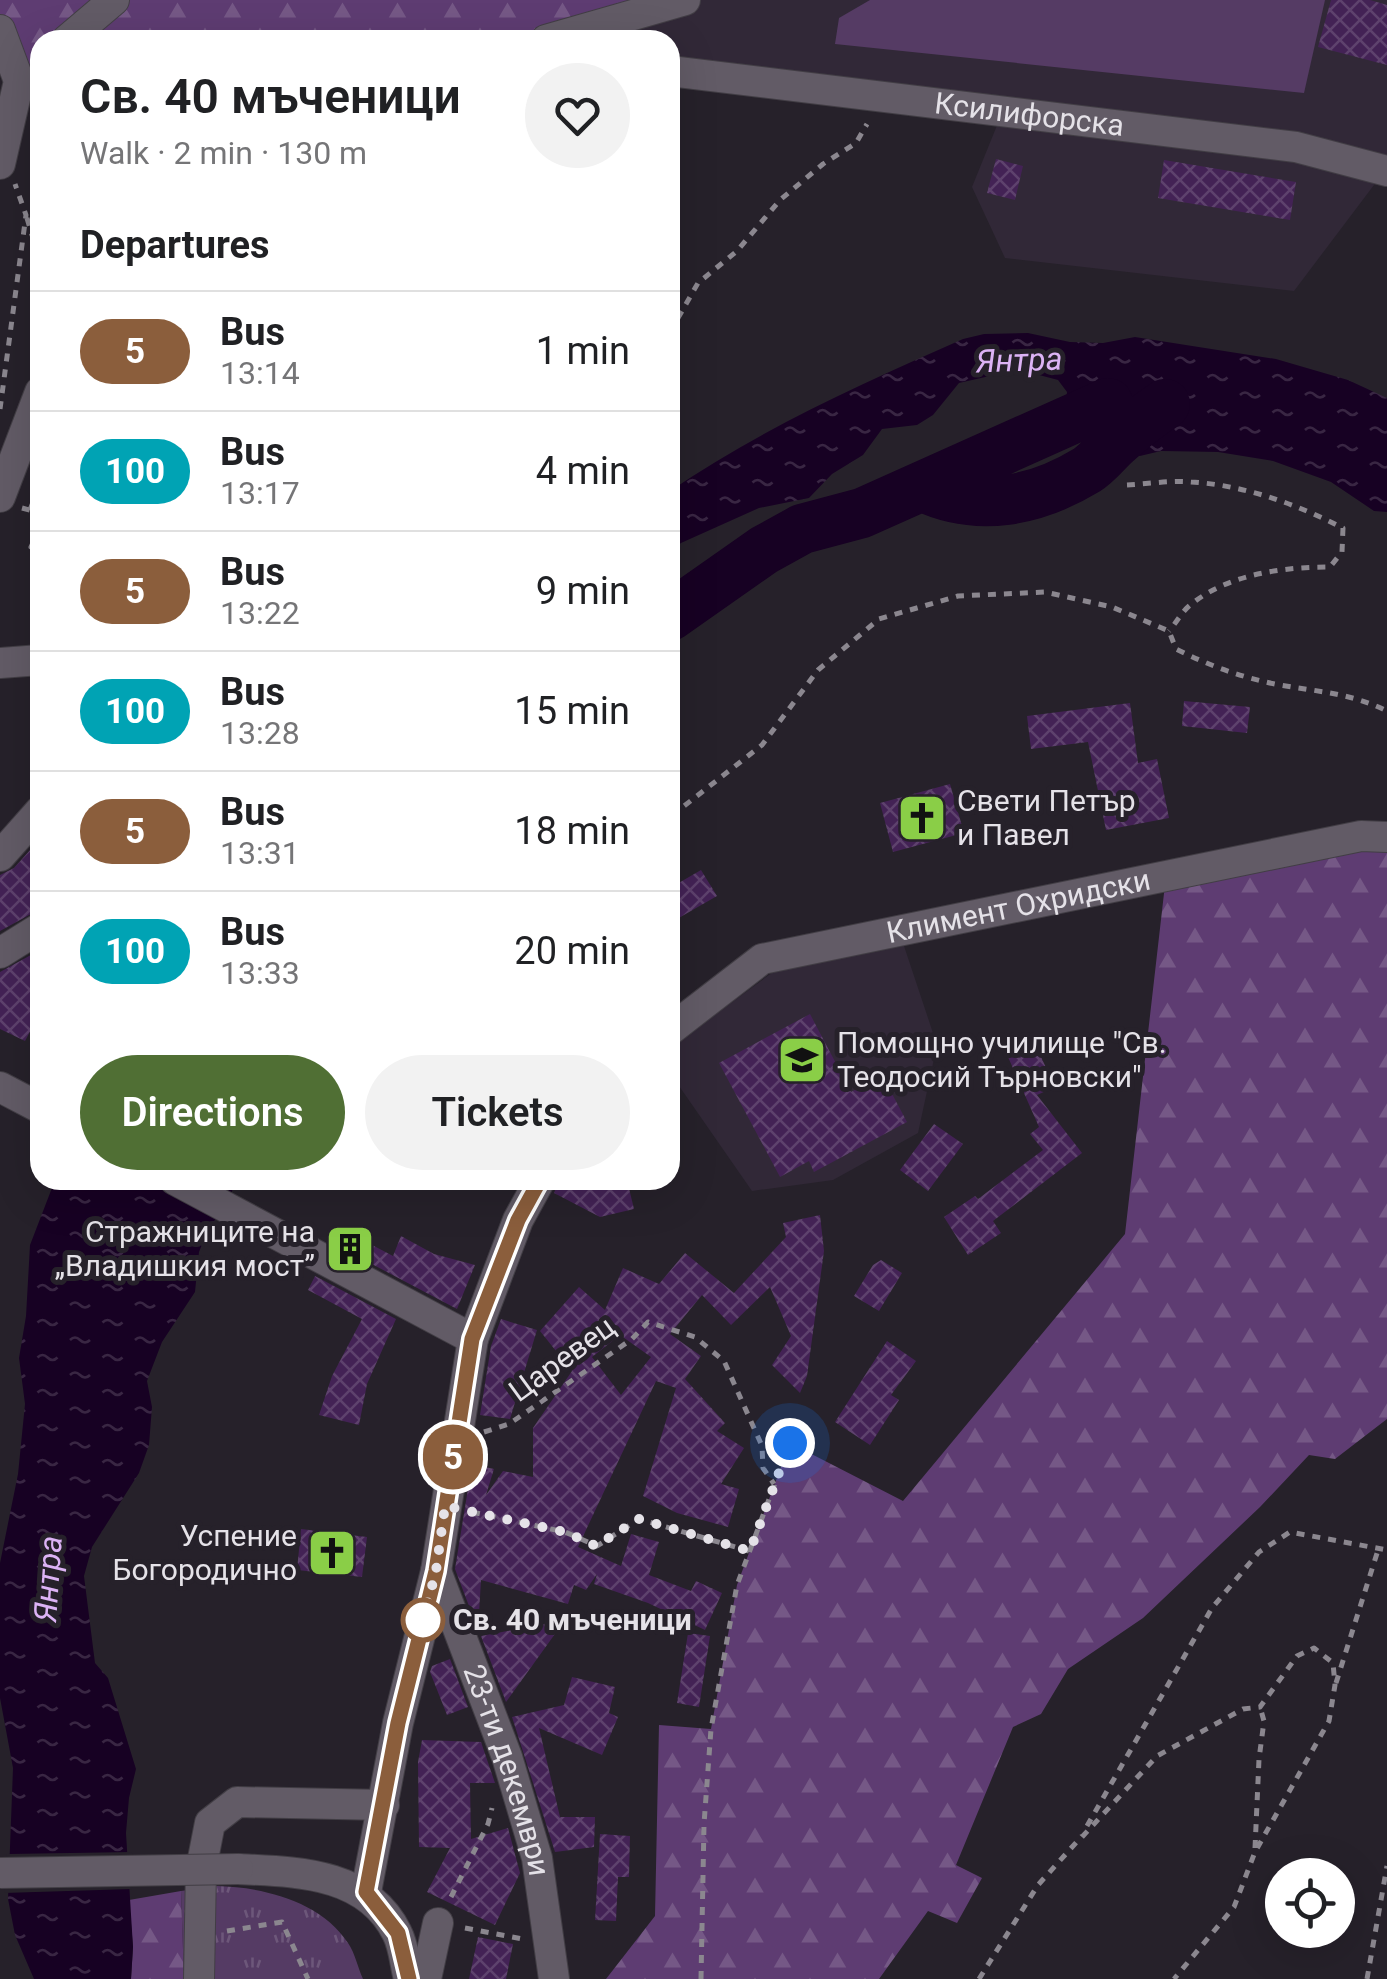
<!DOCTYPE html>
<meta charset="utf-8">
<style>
body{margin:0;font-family:Roboto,sans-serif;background:#f2f2f2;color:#202124;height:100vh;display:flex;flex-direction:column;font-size:38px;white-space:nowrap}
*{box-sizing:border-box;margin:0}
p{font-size:32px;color:#757577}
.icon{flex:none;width:55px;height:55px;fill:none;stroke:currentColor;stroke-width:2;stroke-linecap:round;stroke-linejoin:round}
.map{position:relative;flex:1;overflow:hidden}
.details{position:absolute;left:30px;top:30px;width:650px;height:1160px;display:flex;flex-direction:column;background:#fff;border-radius:30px;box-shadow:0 10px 40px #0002}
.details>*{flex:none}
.badge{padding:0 20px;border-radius:32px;font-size:35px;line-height:65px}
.fabs{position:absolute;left:1265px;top:1858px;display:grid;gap:20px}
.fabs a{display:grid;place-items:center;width:90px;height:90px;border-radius:50%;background:#fff;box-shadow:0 10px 40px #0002;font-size:50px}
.you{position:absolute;width:50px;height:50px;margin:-25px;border:8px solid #fff;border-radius:50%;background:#1a73e8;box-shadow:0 0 0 15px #1a73e833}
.map>.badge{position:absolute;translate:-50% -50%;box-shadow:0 0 0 5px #fff}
h2{padding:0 50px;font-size:38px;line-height:90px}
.round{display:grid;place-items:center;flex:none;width:105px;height:105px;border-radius:52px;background:#f2f2f2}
.headline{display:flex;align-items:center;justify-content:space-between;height:170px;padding:0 50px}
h1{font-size:48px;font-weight:600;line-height:75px}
.cta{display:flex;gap:20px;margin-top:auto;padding:20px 50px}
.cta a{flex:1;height:115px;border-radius:60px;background:#506f34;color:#fff;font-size:40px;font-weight:600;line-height:115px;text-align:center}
.cta a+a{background:#f2f2f2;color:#202124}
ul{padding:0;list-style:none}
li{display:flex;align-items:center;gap:30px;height:120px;padding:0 50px;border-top:2px solid #e0e0e0}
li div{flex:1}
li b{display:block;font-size:38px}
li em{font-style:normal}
li .badge{min-width:110px;font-weight:700;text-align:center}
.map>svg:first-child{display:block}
.built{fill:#312837}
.grass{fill:url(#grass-tufts)}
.forest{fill:url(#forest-firs)}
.pitch{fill:#553b64}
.water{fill:url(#water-ripples)}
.pier{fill:#26212a}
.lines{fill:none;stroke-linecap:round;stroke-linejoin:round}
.river{stroke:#170123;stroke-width:50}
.building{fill:url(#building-cross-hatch);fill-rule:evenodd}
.minor-casing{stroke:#423e45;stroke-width:32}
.path{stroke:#8b878f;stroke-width:5;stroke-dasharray:8 8;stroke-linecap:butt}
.minor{stroke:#625b66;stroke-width:30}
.minor-bridge-casing{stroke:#423e45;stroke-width:32;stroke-linecap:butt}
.minor-bridge{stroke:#625b66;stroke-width:30}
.line-casing{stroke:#fff;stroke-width:22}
.line{stroke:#8b5e3c;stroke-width:15}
.walk{stroke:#e5e2e8;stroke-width:10;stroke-dasharray:0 18}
.stop-dot{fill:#fff;stroke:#8b5e3c;stroke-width:5}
.labels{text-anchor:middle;stroke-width:10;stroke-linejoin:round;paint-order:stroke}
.street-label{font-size:30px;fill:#e5e2e8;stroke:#26212a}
.poi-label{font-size:30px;fill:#e5e2e8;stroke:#26212a;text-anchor:start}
.stop-label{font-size:30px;font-weight:bold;fill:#e5e2e8;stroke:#26212a;text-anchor:start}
.water-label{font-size:32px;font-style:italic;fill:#dcb3f5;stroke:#26212a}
</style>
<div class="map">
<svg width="1387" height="1979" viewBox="0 0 1387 1979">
<defs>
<pattern id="grass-tufts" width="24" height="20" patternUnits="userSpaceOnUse" patternTransform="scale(2.5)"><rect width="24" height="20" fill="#553b64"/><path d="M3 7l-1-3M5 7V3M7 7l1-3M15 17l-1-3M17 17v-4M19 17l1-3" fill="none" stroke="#6d577a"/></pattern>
<pattern id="forest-firs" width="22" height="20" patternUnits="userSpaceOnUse" patternTransform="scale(2.5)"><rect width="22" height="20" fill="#5e3c72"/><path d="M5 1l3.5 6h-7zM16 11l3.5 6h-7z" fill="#755886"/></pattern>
<pattern id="water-ripples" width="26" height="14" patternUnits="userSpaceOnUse" patternTransform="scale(2.5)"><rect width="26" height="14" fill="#170123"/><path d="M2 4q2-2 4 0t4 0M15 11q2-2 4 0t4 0" fill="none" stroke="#392643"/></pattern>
<pattern id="building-cross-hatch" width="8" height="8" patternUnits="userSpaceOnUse" patternTransform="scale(2.5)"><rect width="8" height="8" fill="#432255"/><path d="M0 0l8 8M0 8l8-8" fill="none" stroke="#5e426d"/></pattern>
</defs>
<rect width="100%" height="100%" fill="#26212a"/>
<path class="built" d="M685,0H1387V184L1377,181L1294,291L1005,258L972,187L998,123L670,71V40H547Z
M904,946L937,1045L918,1133L833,1180L752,1191L670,1073V1048L773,972Z"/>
<path class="grass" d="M217,1886C262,1887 321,1901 348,1943C355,1953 358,1968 363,1979H184L181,1891Z"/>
<path class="forest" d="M0,0H685L546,40H40V79L19,81L0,30Z
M1387,837V1419L1335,1459L1309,1455L1260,1507L1143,1618L1068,1669L1041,1714L1013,1727L956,1865L982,1878L957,1923L928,1911L879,1979H606L655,1916L659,1725L711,1729L737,1585L790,1443L903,1501L1125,1234L1166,876Z
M181,1891L184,1979H131L133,1947L129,1900Z"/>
<path class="pitch" d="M870,0H1325L1304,93L835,44L839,18Z"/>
<path class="water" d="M1028,333L1070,342L1103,343L1135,337L1276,359L1348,380L1387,398V512L1374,511L1331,482L1273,461L1218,452L1161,451L1140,456L1082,430L1058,434L1047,432L1048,424L1065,409L1067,392L1058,380L1039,375L1003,373L959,383L933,415L917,425L882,429L863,455L832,474L809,498L759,508L681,543L670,551V491C761,429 863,383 963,339L984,334Z
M55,1180H236L224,1213L210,1224L199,1252L195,1292L162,1342L147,1381L152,1407L149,1445L139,1473L92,1547L84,1576L95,1663L108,1678L136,1769L129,1798L126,1833L133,1947L131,1979H34L15,1935L8,1899L13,1768L0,1698V1563L18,1474L25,1404L19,1358L26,1316L30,1245Z"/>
<path class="pier" d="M132,1852L133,1889L4,1893L7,1854Z"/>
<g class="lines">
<path class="river" d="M923,487C978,513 1036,501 1087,470C1098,463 1106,452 1116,443C1131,429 1148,416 1165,404
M670,616L764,550L802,529L862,513L1108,403"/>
</g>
<path class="building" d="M1331,0H1370L1387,5V65L1318,47Z
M996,159L1023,166L1015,200L987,193Z
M1164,160L1296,182L1290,220L1158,198Z
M1184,701L1250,707L1247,733L1182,726Z
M1130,703L1138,763L1157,759L1169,818L1106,830L1088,742L1031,749L1027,716Z
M950,784L964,833L893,852L880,803Z
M40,839V909L0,931V875L14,868Z
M701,870L717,896L670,923V888Z
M40,950V1013L25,1041L0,1029V972Z
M810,1014L851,1092L882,1075L907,1122L814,1172L809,1161L780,1177L719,1063Z
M1035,1044L1055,1087L1037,1095L1082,1153L993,1221L1001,1233L968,1255L944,1217L975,1196L978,1199L1043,1150L1030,1134L1039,1127L1008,1057Z
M934,1124L963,1144L928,1191L900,1170Z
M559,1180H627L634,1209L600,1217L554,1193Z
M820,1215L824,1251L807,1376L800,1393L772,1365L791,1336L770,1287L731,1325L702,1295L670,1334L701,1356L685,1379L725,1423L717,1431L744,1448L721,1484L739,1489L728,1527L677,1513L643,1496L676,1388L656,1381L578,1547L621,1566L631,1534L659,1542L649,1575L691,1591L696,1581L722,1593L705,1630L648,1603L594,1584L597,1574L586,1590L574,1585L568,1604L481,1580L479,1614H472L455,1569L472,1464L494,1469L486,1495L503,1471L533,1477V1428L572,1371L540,1331L579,1287L605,1310L623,1268L659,1284L685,1253L734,1293L786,1237L783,1223ZM620,1335L651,1357L621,1395L592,1357Z
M340,1228L393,1256L401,1236L434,1254L475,1265L457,1309L332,1243Z
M881,1260L902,1273L879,1311L854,1296L873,1265Z
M315,1276L396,1319L367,1384L359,1425L319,1415L332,1376L362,1319L308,1290Z
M501,1319L537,1330L510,1419L480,1415L491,1346Z
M887,1341L916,1361L891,1395L899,1400L870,1445L835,1422Z
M301,1529L367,1537L362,1577L297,1570Z
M565,1620L506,1702L481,1636Z
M688,1633L710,1636L699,1707L677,1703Z
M450,1659L468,1707L447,1715L430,1672L432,1666Z
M572,1677L615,1687L609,1713L618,1717L602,1755L539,1728L560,1817H595L594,1847L555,1852L512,1717L564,1705Z
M422,1740L481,1742L495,1783H470L471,1839L508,1828L520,1873L495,1925L427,1892L450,1848L419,1847L418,1762Z
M600,1834L630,1836L629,1877H618L616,1921L595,1920Z
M478,1937L513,1944L506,1979H469Z"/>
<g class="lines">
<g class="minor-casing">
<g id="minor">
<path d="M0,30L19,81L0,164"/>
<path d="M67,40L114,0"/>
<path d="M546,40L685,0"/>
<path id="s1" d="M670,71L1296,147L1387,171"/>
<path d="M0,497L40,392"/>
<path d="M0,663L40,660"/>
<path d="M0,856L40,811"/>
<path d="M0,953L40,928"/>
<path id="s2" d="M670,1030L762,959L1361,836L1387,837"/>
<path d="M0,1087L40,1108"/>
<path d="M175,1180L473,1339"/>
<path id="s3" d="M436,1571L507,1757L537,1858L554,1979"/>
<path d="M238,1869C297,1872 367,1872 397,1933C404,1946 405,1965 409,1979"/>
<path d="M366,1892L398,1723L436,1571L473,1339L518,1220L540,1180"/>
<path d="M199,1979L201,1869L210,1823L237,1802L384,1805"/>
<path d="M426,1979L438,1923"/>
</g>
</g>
<path class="path" d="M27,218L32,235L40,244
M670,332L698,283L737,251L780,200L823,164L856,143L867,124
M0,409L26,215L15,184
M1127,485C1148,484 1170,480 1191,482C1244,485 1296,504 1343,528L1342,552L1330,567C1283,567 1227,574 1189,606C1182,612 1176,623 1169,631
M22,508L40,513
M30,510L40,484
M40,528L31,547L40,551
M670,812L679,810L762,745L818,670L879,619L958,596L1045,592L1112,607L1169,631L1176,649C1210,666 1243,678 1280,685C1320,692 1350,693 1387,711
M484,1432L509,1424L632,1339L648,1322L695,1337L724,1361L762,1446L763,1468L774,1484
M472,1512L565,1532L597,1546L639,1519L749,1551
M1336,1683L1379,1547
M1087,1826L1212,1608L1259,1552L1290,1532L1387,1550
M1082,1837L1157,1756L1243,1709L1260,1707L1297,1656L1314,1648L1333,1663L1335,1685L1329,1721L1255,1852L1234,1907L1174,1979
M1255,1848L1259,1759L1264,1721L1260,1707
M451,1897L488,1824L492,1808
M465,1928L523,1939
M227,1931L282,1922L308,1979
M701,1979L704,1824L711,1729L737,1585L790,1443
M979,1979L1038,1885L1082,1836
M1367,1979L1387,1866"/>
<use href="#minor" class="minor"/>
<g class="minor-bridge-casing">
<path id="minor-bridge" d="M0,1873L238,1869"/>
</g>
<use href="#minor-bridge" class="minor-bridge"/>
</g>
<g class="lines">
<g class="line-casing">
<path id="line" d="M409,1979L398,1933L366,1892L398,1723L436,1571L472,1339L518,1220L540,1180"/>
</g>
<use href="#line" class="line"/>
<path class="walk" d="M423,1620L436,1571L445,1506L565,1532L596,1546L639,1519L750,1551L790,1443"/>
</g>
<defs>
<g id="church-square" transform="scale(2.5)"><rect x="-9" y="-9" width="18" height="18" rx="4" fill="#8ace47" stroke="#26212a"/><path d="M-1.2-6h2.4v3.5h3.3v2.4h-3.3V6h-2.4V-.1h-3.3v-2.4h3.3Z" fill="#111"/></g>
<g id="school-square" transform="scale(2.5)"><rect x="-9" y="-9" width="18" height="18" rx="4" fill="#8ace47" stroke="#26212a"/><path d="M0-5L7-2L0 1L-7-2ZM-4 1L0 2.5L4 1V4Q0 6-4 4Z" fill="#111"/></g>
<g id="building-square" transform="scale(2.5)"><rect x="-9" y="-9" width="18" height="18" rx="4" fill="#8ace47" stroke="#26212a"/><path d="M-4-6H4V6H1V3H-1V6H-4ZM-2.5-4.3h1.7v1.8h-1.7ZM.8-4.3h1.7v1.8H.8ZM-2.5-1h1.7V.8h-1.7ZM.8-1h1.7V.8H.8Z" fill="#111"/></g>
</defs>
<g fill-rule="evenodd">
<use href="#church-square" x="922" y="818"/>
<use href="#school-square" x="802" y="1060"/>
<use href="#building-square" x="350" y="1249"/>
<use href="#church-square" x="332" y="1553"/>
</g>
<circle class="stop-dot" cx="423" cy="1620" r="20"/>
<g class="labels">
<g class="street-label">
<text dy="10" stroke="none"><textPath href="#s1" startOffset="362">Ксилифорска</textPath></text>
<text dy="10" stroke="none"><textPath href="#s2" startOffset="378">Климент Охридски</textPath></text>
<text transform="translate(562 1359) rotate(-36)" y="10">Царевец</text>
<text dy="10" stroke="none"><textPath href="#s3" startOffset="212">23-ти декември</textPath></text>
</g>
<g class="poi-label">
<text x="957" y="811">Свети Петър<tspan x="957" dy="34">и Павел</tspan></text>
<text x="837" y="1053">Помощно училище "Св.<tspan x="837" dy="34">Теодосий Търновски"</tspan></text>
<text x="315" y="1242" text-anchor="end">Стражниците на<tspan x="315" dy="34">„Владишкия мост”</tspan></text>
<text x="297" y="1546" text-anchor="end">Успение<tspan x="297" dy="34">Богородично</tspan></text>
</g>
<g class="stop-label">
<text x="453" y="1630">Св. 40 мъченици</text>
</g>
<g class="water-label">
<text transform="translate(1019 360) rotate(-2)" y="11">Янтра</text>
<text transform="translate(48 1579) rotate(-86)" y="11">Янтра</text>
</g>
</g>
</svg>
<div class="fabs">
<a><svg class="icon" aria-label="locate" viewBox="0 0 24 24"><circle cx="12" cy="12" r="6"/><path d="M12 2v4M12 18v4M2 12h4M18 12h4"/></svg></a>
</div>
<div class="you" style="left:790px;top:1443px"></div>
<b class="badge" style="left:453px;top:1457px;background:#8b5e3c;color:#fff">5</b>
<section class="details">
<div class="headline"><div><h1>Св. 40 мъченици</h1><p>Walk · 2 min · 130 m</p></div><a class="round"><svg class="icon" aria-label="heart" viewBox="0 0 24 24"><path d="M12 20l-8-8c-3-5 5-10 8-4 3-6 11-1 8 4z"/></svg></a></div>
<h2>Departures</h2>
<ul>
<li><span class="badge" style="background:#8b5e3c;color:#fff">5</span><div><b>Bus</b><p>13:14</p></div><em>1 min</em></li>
<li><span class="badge" style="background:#00a3b4;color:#fff">100</span><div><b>Bus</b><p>13:17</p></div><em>4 min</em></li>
<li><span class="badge" style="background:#8b5e3c;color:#fff">5</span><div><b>Bus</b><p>13:22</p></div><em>9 min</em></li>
<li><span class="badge" style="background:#00a3b4;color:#fff">100</span><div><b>Bus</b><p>13:28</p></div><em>15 min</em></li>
<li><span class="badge" style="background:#8b5e3c;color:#fff">5</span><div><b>Bus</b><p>13:31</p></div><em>18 min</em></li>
<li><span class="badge" style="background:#00a3b4;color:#fff">100</span><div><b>Bus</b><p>13:33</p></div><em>20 min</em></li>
</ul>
<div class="cta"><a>Directions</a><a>Tickets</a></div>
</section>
</div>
